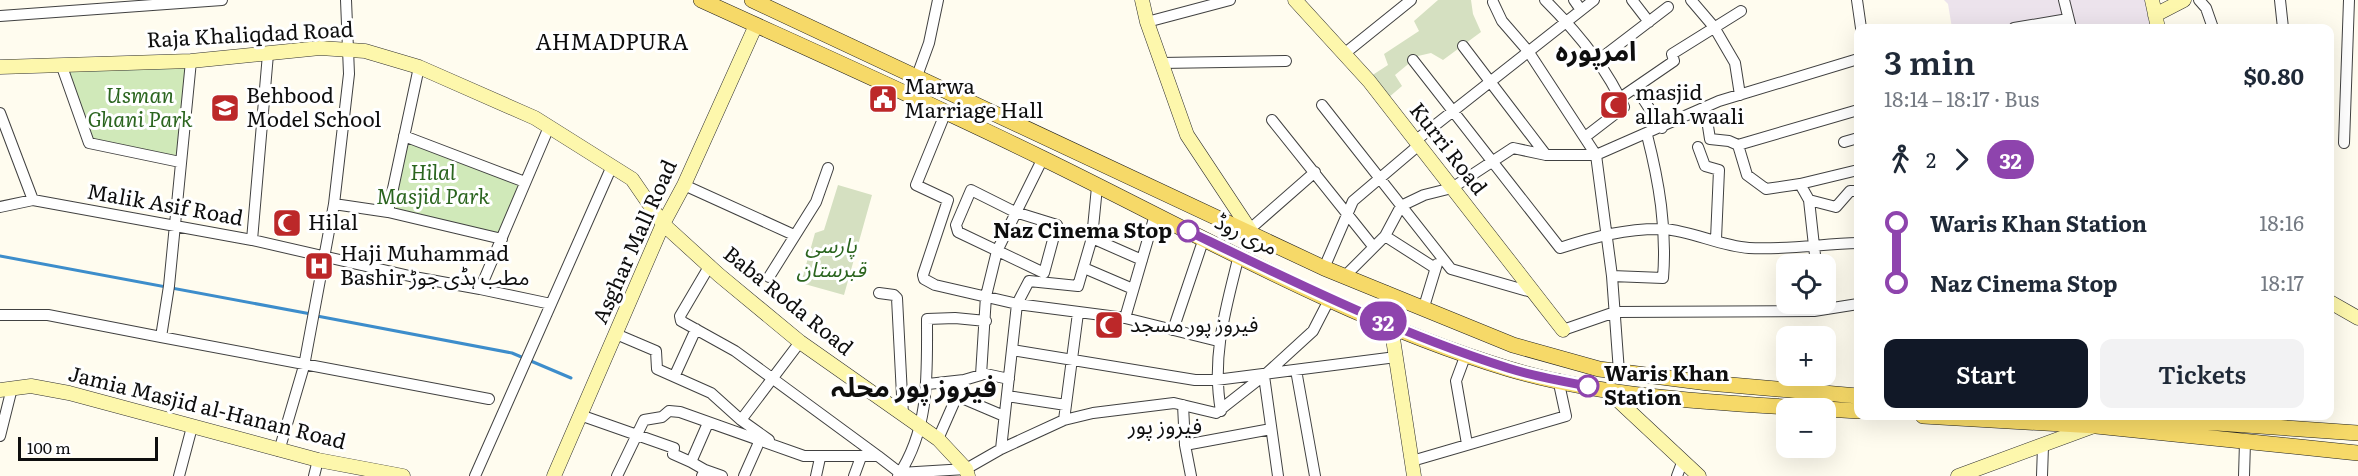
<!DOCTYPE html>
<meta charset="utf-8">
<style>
body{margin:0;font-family:Literata,"Noto Sans Arabic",serif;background:#f2f2f3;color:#1f2937;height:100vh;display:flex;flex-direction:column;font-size:22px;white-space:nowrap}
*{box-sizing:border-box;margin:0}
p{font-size:20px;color:#747a83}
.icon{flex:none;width:33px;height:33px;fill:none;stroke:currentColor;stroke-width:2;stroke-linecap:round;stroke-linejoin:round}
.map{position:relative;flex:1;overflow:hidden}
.side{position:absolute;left:1854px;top:24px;width:480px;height:396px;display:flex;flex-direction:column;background:#fff;border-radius:12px;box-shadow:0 6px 24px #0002}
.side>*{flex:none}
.badge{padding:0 12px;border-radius:20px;font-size:21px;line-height:39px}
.tools{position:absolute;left:1776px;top:254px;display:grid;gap:12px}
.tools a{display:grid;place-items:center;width:60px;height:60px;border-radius:12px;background:#fff;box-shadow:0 6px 24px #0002;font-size:30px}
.scale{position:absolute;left:18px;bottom:15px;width:140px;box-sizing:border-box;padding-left:6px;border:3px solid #0e0e0e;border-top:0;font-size:16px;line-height:21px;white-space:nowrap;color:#0e0e0e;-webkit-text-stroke:4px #fff;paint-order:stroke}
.map>.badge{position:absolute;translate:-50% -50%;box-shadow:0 0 0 3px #fff}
.legs{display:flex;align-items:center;gap:9px;height:66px;padding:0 30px;font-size:20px}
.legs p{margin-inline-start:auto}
.summary{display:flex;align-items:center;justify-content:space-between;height:102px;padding:0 30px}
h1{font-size:33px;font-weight:600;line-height:45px}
.primary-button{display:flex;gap:12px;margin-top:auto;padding:12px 30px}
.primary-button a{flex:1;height:69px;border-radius:12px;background:#111827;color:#fff;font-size:24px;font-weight:600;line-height:69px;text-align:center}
.primary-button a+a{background:#f2f2f3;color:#1f2937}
ul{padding:0 30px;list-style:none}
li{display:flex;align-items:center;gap:21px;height:60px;font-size:22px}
li i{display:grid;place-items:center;width:9px;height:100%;margin:0 8px;background:currentColor}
li i::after{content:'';width:15px;height:15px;margin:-8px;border:4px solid;border-radius:50%;background:#fff}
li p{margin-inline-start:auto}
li:first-child i{background:linear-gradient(#0000 50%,currentColor 0)}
li:last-child i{background:linear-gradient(currentColor 50%,#0000 0)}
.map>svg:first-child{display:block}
.industrial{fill:#ece3ec}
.green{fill:#d0e9b9}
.cemetery{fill:#d5e0c1}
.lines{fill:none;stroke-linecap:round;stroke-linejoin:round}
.stream{stroke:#3d8dcb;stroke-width:3}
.street-casing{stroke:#414141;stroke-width:12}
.secondary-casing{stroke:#303030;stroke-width:15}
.primary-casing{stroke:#1f1f1f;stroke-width:16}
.street{stroke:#fff;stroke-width:10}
.secondary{stroke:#fdf7ac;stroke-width:14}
.primary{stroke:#f6d968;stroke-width:15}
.line-1-casing{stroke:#fff;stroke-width:14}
.line-1{stroke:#8e44ad;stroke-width:9}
.stop-1-dot{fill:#fff;stroke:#8e44ad;stroke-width:3}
.labels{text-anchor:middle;stroke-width:6;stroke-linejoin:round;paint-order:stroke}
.street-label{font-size:21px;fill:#0e0e0e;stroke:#fff}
.poi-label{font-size:21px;fill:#0e0e0e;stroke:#fff;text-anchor:start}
.park-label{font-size:21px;font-style:italic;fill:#2b651f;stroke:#fff}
.stop-label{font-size:21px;font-weight:bold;fill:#0e0e0e;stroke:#fff;text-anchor:end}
.neighbourhood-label{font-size:22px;fill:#0e0e0e;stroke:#fff}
.district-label{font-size:27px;font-weight:bold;fill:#0e0e0e;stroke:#fff}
</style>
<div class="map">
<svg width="2358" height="476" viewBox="0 0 2358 476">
<rect width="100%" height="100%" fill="#fffcef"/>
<path class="industrial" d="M1944,0H2148L2155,28H1952L1948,4Z"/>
<path class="green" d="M61,64H189L180,162L89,143Z
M404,136L525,182L502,239L388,212Z"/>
<path class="cemetery" d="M1438,0H1471L1473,14L1481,32L1443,60L1431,53L1418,56L1395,75L1402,86L1388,98L1371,76L1388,65L1384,54L1419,31L1414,21Z
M838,185L872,195L844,295L801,283L815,233L824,230Z"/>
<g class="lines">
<path class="stream" d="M0,256L311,314
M317,316L512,353L571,378"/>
<g class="street-casing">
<path id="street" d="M1545,0C1575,30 1607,68 1624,107L1585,137
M1574,0L1581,10
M1632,0L1649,22
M1691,0L1714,27L1735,63L1740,95
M1857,0L1861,28
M2064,0L2071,28
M2199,0L2206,8L2213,28
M2280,0L2283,28
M1493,2L1502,21L1528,51L1596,155L1719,101L1858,59
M0,16L222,0
M1147,22L1230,0
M2014,28L2068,19
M1463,46L1546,155
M1344,54L1411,0
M1413,60L1560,248C1594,237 1627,228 1664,229C1692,231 1720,246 1749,248C1786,250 1822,244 1858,243
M191,61L169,286L161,337L489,399
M1596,62L1668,7
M1161,63L1286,61
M61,64L89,143L180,162
M917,76L929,43L938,0
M1636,88L1662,128
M1620,98L1674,61L1672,54L1741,11
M1322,105L1451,269L1535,293
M1705,107L1710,139L1729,141L1738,145L1858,110
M0,113L33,200
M945,114L916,185L948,200L923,275L924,279L935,285L1017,304L1125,318L1218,341
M1272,120L1372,245
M404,136L525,182
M1415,141L1594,0
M1844,142L1858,138
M2344,143L2349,0
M1738,145L1747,175L1766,189L1800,184L1858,170
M1698,147L1705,166L1719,170L1716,239
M1800,184L1809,200L1836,207L1850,191H1858
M684,185L794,235
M971,190L1015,212L1057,225L1044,273L958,232L956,225Z
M1809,200L1816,264
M334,204L388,212L502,239
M0,207L33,200L252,240L414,277L480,289L549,127
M388,212L419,67
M1250,229L1315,172
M1385,236L1435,268
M1092,238L1142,260
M252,240L268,54
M710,265L680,316L681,321L735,351L878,456
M1084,268L1133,289
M1324,268L1353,201L1419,145
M1612,276L1663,278C1667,228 1659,182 1647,135
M769,277L816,202L828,168
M1344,277L1385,236L1401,206L1424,195L1452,188L1513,148L1546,155H1596L1612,276L1619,372
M480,289L551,304
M879,293L894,295L897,298L903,415
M1423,310L1437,264
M0,315H48L161,337
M1125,318L1155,215
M1173,330L1204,238
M1563,330L1615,312L1814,311L1858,304
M616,334L656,351L657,369L711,393L741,420L769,440
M1012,350L1195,380H1216L1396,357
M1466,354L1456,381L1467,444
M1296,370L1315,476
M981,373L1009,379
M675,375L696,329
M1264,376L1278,476
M928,384L964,380
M957,396L1004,416
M1007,396L1066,405
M1183,405L1185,445L1191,476
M1221,411C1211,356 1226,308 1239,255
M580,415L674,448L673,454L691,462
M741,420L800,342
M1064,420L1078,313
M0,436L12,388
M938,439L964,380L981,375L986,296L997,251L1043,158
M1185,445L1271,429
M1001,449L1017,304L1029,281L1078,286L1092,238L1097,187
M279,451L304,366L334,204L349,74L346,0
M1412,461L1566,416L1558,379
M705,470L722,476
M179,476L192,427
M314,476L318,460
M475,476L612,166
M617,476L644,420L662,417L669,411L680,412L804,456H878L900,473L966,469L1001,449L1064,420L1093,413L1174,403L1216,413L1267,373L1313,331L1330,298
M702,476L705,470L691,462L708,423
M744,476L760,440
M816,476L820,458
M854,476L861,457
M898,476C930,428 927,375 927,319L955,318L986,321
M1677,476L1683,460
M2042,476L2043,446
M2244,476L2245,442"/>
</g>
<g class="secondary-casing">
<path id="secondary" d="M1142,0L1147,22L1187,135L1252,233
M1295,0L1369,81L1563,330
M2152,0L2158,28
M2155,15L2184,0
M0,67L191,61L320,48L365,51L419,67L535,118L632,179L663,224L719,275L800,342L938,439L966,469L968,476
M1386,293L1414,476
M2330,302L2358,318
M0,390L31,386L69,393L318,460L403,476
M1608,391L1699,476
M554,476L663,224L684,185L756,25
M1958,476L2094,426"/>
</g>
<g class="primary-casing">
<path id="primary" d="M701,0C815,52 930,103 1042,158C1192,231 1349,321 1509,369C1605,397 1705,402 1804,408
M752,0L1324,268L1513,345L1599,369L1708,383L1858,396
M1826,409L1858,411
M1923,416L2096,426L2358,453
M2116,416L2358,433"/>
</g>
<use href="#street" class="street"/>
<use href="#secondary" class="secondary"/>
<use href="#primary" class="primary"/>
</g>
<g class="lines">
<g class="line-1-casing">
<path id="line-1" d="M1188,231C1292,281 1397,333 1508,368C1533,376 1561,381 1588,386"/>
</g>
<use href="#line-1" class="line-1"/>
</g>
<defs>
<g id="civic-square" transform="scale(1.5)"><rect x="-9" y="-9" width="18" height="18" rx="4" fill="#bc2829" stroke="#fff"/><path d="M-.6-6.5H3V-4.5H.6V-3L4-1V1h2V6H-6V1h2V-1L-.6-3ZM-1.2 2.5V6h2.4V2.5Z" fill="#fff"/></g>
<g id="mosque-square" transform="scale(1.5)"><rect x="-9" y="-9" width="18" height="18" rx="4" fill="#bc2829" stroke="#fff"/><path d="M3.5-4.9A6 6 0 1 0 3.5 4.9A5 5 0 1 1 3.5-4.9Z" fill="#fff"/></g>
<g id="school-square" transform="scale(1.5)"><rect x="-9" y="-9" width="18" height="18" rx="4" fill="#bc2829" stroke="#fff"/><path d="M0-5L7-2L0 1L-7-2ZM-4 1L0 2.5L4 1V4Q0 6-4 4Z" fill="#fff"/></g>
<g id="hospital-square" transform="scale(1.5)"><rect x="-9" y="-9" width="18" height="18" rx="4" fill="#bc2829" stroke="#fff"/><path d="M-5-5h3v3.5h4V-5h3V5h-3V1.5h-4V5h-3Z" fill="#fff"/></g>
</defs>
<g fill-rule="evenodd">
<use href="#civic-square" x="883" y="99"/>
<use href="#mosque-square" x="1614" y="105"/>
<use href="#school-square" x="225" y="108"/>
<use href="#mosque-square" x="287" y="223"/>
<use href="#hospital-square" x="319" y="266"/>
<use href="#mosque-square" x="1109" y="325"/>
</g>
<g class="stop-1-dot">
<circle cx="1188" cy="231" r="10"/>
<circle cx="1588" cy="386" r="10"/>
</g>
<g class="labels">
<g class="street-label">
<text transform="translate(250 35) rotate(-3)" y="7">Raja Khaliqdad Road</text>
<text transform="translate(1448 149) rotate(52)" y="7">Kurri Road</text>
<text transform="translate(165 205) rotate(10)" y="7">Malik Asif Road</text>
<text transform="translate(1246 235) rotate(26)" y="7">مری روڈ</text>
<text transform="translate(635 242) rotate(-66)" y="7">Asghar Mall Road</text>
<text transform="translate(788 301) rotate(39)" y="7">Baba Roda Road</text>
<text transform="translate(207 408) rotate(14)" y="7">Jamia Masjid al-Hanan Road</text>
</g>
<g class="poi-label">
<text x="904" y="94">Marwa<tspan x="904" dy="24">Marriage Hall</tspan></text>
<text x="1635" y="100">masjid<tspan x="1635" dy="24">allah waali</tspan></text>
<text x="246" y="103">Behbood<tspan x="246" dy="24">Model School</tspan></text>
<text x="308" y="230">Hilal</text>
<text x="340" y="261">Haji Muhammad<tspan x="340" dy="24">Bashir مطب ہڈی جوڑ</tspan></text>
<text x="1130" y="332">فیروز پور مسجد</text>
</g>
<g class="park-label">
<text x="140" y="103">Usman<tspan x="140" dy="24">Ghani Park</tspan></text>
<text x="433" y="180">Hilal<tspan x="433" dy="24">Masjid Park</tspan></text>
<text x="831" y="253">پارسی<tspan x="831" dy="24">قبرستان</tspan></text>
</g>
<g class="stop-label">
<text x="1172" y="238">Naz Cinema Stop</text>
<text x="1604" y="381" text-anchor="start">Waris Khan<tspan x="1604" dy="24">Station</tspan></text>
</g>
<g class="neighbourhood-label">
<text x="612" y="50">AHMADPURA</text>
<text x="1165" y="434">فیروز پور</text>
</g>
<g class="district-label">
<text x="1596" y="61">امرپورہ</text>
<text x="914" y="397">فیروز پور محلہ</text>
</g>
</g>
</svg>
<div class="tools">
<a><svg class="icon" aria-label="locate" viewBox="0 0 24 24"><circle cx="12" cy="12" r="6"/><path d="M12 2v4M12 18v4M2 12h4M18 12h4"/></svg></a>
<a>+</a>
<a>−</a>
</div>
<div class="scale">100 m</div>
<b class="badge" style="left:1383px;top:321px;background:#8e44ad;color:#fff">32</b>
<section class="side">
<div class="summary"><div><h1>3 min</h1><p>18:14 – 18:17 · Bus</p></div><b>$0.80</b></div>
<div class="legs"><svg class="icon" aria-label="walk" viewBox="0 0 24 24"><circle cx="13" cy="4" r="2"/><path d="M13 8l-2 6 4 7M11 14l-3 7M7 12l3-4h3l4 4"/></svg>2<svg class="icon" aria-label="forward" viewBox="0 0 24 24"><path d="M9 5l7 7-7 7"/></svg><b class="badge" style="background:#8e44ad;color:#fff">32</b></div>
<ul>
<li><i style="color:#8e44ad"></i><b>Waris Khan Station</b><p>18:16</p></li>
<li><i style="color:#8e44ad"></i><b>Naz Cinema Stop</b><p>18:17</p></li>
</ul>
<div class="primary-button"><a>Start</a><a>Tickets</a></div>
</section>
</div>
